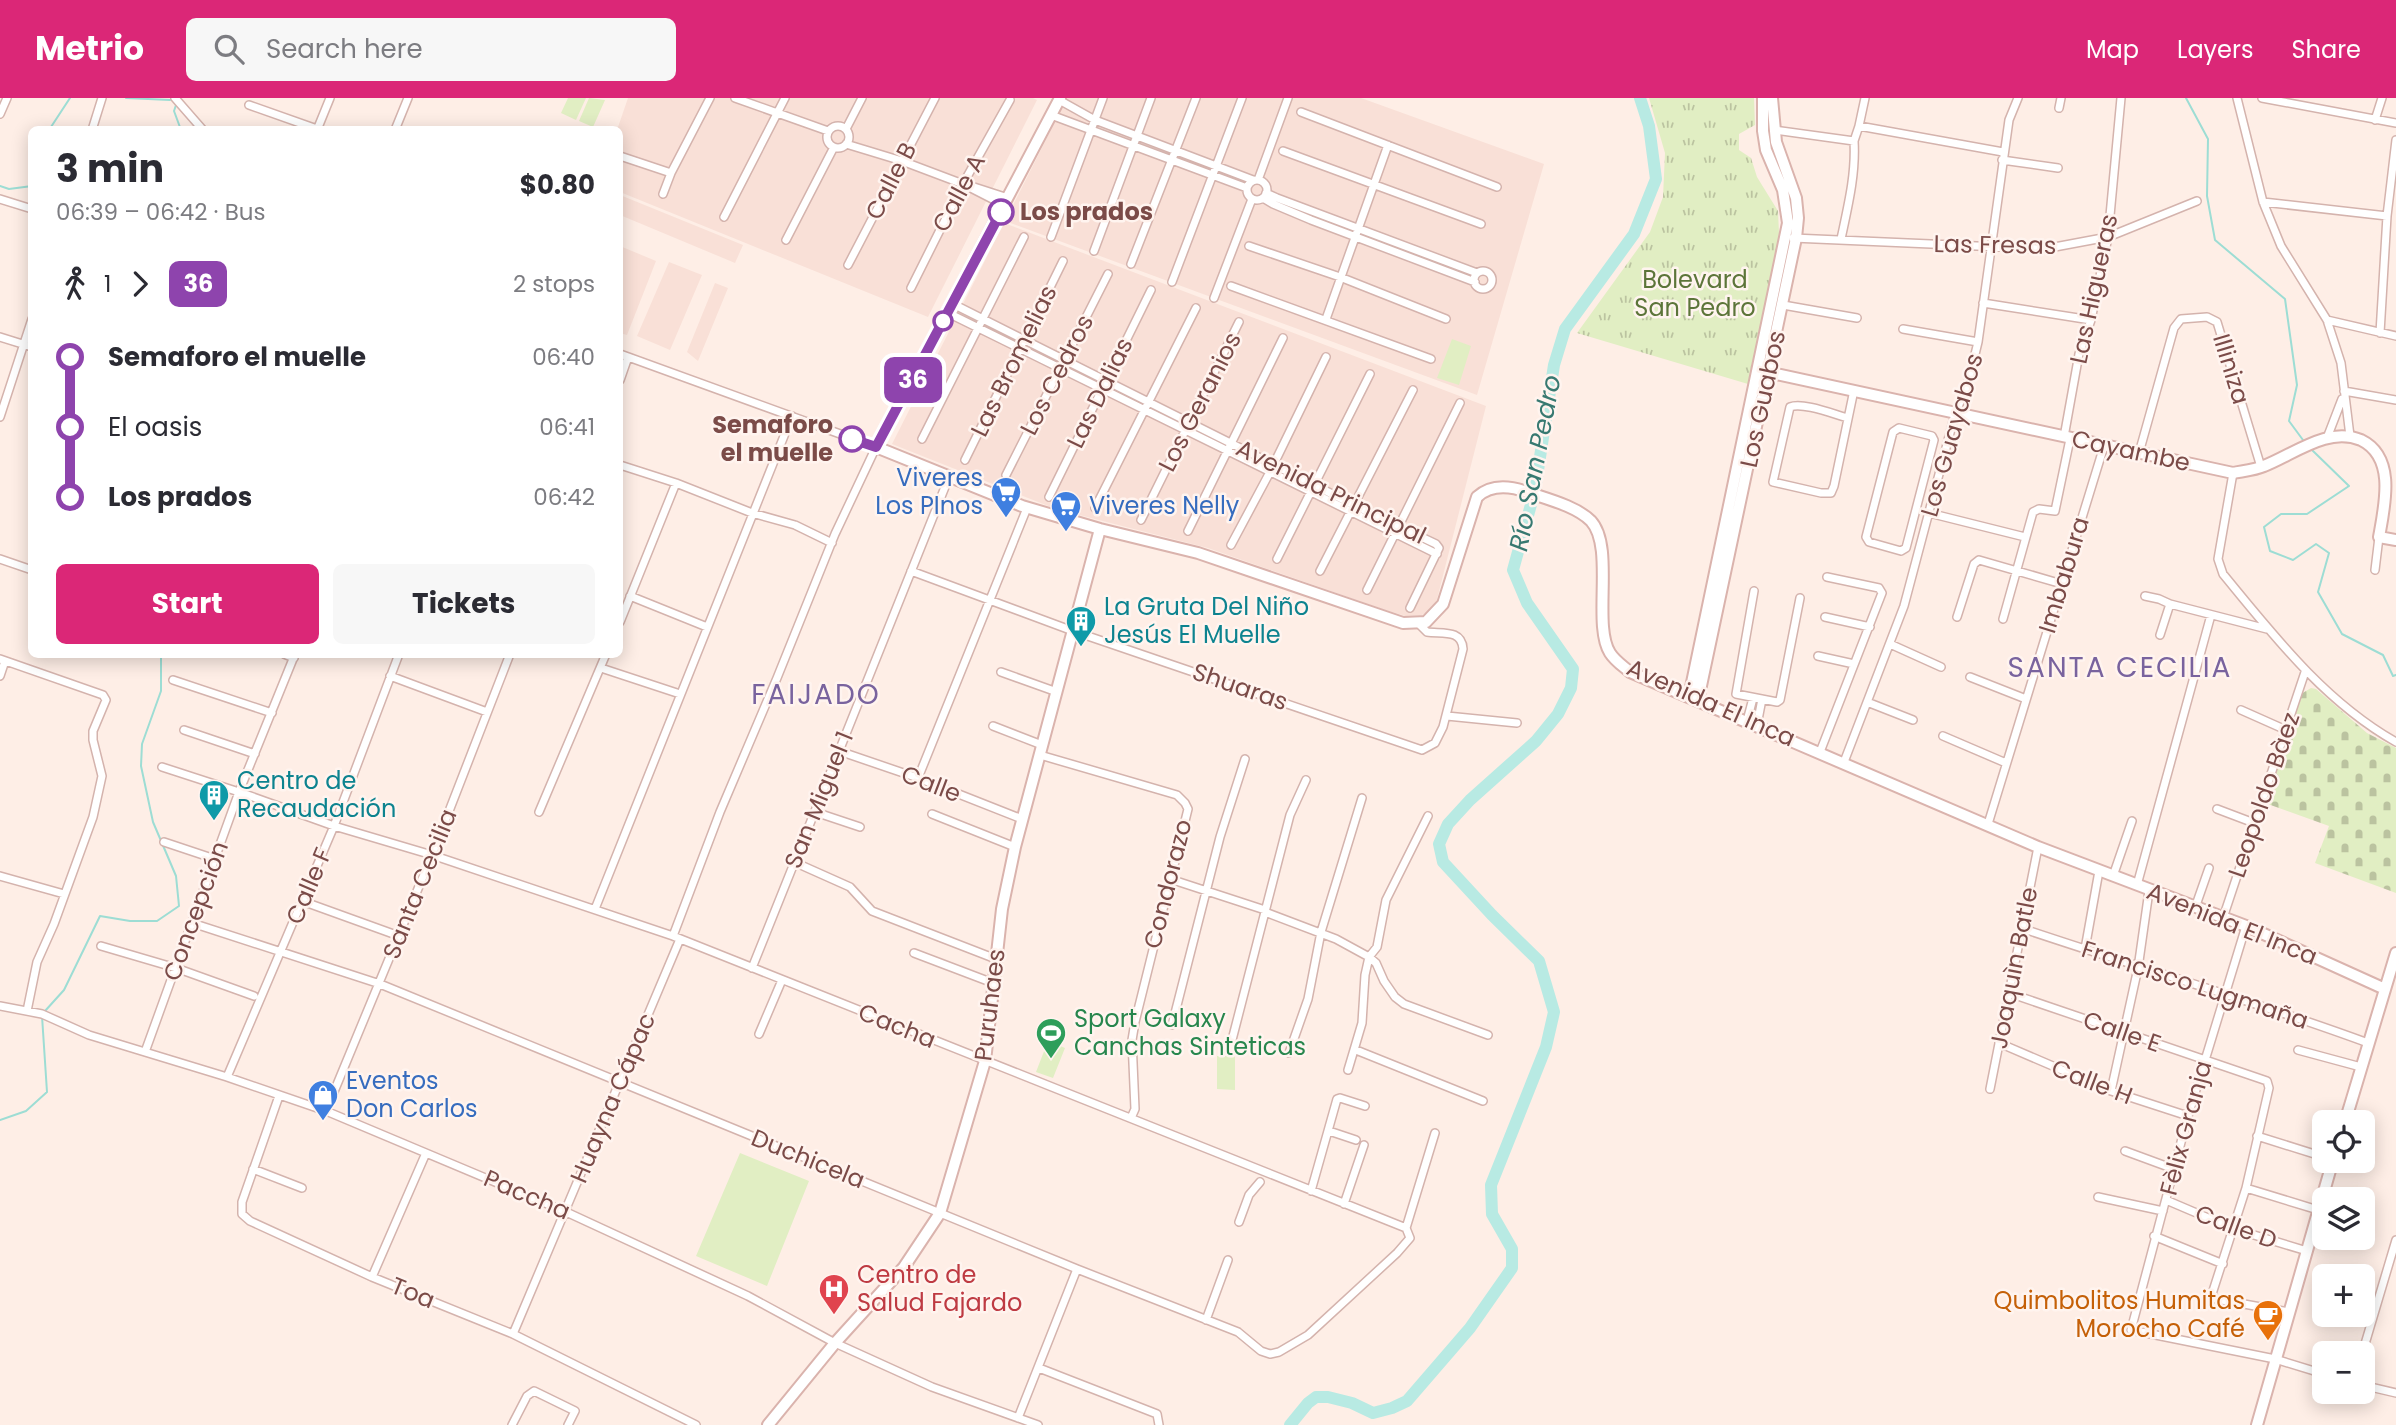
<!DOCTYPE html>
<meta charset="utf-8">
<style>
body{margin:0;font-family:Poppins,sans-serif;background:#f7f7f7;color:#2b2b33;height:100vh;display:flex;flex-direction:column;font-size:26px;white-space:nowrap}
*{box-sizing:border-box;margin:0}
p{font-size:23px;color:#7c7c81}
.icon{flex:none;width:38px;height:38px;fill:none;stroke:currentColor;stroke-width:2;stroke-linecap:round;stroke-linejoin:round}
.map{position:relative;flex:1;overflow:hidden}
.drawer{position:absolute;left:28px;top:28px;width:595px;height:532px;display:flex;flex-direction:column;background:#fff;border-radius:10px;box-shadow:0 4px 18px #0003}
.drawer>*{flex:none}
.badge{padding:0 14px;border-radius:10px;font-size:24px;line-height:46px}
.buttons{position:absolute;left:2312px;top:1012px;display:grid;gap:14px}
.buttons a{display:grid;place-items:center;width:63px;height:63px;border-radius:10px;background:#fff;box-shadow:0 4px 18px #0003;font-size:35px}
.map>.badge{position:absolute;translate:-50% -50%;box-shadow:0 0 0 4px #fff}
.legs{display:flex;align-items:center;gap:10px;height:77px;padding:0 28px;font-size:23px}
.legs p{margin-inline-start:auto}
.overview{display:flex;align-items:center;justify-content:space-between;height:119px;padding:0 28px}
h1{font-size:38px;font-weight:700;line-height:52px}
.action{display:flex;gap:14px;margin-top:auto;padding:14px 28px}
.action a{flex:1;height:80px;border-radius:10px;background:#db2777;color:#fff;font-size:28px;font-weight:700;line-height:80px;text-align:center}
.action a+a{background:#f7f7f7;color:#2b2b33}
ul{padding:0 28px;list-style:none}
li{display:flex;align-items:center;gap:24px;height:70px;font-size:26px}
li i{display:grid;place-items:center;width:10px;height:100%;margin:0 9px;background:currentColor}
li i::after{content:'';width:18px;height:18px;margin:-9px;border:5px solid;border-radius:50%;background:#fff}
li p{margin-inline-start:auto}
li:first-child i{background:linear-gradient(#0000 50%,currentColor 0)}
li:last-child i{background:linear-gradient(currentColor 50%,#0000 0)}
header{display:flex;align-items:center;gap:42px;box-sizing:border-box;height:98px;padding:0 35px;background:#db2777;color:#fff}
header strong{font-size:33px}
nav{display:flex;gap:38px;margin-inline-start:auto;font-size:24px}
.search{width:490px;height:63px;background:#f7f7f7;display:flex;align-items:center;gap:18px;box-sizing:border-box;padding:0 24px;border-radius:10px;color:#7c7c81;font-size:26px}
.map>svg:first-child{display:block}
.residential{fill:#f9e0d7}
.grass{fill:#e1eec3}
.cemetery{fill:url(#cemetery-stones)}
.park{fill:url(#park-tufts)}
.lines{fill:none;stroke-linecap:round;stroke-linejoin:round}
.stream{stroke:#9dddd4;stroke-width:2}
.river{stroke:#b8eae3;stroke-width:12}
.street-casing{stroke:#d4b3ad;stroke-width:10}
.secondary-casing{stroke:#dab3ad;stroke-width:14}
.street{stroke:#fff;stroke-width:7}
.secondary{stroke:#fff;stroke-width:10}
.line-1-casing{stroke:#fff;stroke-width:16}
.line-1{stroke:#8e44ad;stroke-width:10}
.stop-1-dot{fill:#fff;stroke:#8e44ad;stroke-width:3.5}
.labels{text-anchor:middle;stroke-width:5;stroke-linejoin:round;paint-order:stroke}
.street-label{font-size:24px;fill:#7b4b48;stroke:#fff4ef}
.stop-label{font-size:24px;font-weight:bold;fill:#7b4b48;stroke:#fff4ef;text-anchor:start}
.park-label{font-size:24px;fill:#5c7539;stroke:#fff4ef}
.shop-label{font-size:24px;fill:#366cbe;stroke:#fff4ef;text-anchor:start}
.culture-label{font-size:24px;fill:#0d838f;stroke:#fff4ef;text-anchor:start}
.leisure-label{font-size:24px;fill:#27864d;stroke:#fff4ef;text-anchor:start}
.health-label{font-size:24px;fill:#be3a42;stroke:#fff4ef;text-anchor:start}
.food-label{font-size:24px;fill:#c56008;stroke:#fff4ef;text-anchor:end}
.water-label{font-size:26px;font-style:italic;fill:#377971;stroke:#fff4ef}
.quarter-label{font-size:28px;letter-spacing:2px;fill:#79639e;stroke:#fff4ef}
</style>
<header>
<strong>Metrio</strong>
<div class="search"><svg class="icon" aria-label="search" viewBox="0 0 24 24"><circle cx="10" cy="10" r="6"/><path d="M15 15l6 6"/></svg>Search here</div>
<nav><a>Map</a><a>Layers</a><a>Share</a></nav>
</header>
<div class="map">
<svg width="2396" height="1327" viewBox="0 0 2396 1327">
<defs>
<pattern id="cemetery-stones" width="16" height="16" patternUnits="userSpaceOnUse" patternTransform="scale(1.75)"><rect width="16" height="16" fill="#e1eec3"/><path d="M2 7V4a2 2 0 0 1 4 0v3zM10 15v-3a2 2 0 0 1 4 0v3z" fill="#bbc3a0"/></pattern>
<pattern id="park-tufts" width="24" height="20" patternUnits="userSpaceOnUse" patternTransform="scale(1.75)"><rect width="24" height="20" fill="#e1eec3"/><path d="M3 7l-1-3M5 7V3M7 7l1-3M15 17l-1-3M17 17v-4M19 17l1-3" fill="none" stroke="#bbc3a0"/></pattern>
</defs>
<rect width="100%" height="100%" fill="#feeee6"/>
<path class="residential" d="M628,0H1033L1037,2L928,219L620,94V32H617Z
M1067,0H1361L1544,66L1477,297L1005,123Z
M620,97L743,147L735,165L620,117Z
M1004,125L1486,308L1435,509L1422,517L1406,518L1385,512L1208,450L1056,411L892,346Z
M620,148L656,163L627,237L620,235Z
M669,164L702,177L670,252L637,238Z
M715,185L728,190L698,263L687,254Z"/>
<path class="grass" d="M568,0H586L576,22L561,15Z
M589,0L605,2L593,29L579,23Z
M1452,241L1471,248L1459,287L1437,280Z
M1048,943L1065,950L1053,980L1036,974Z
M1217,958H1235V992L1217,991Z
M740,1055L809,1083L767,1188L696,1158Z"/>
<path class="cemetery" d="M2311,590L2316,591L2367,635L2396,650V795L2315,765L2329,728L2265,705L2301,596Z"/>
<path class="park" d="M1649,0H1754L1755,27L1739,36V52L1751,60L1757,79L1778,113L1779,135L1776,163L1748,286L1577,235L1650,134L1663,99L1665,55Z"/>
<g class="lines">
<path class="stream" d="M126,0L170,2L173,0
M2186,0L2208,41L2207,98L2215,142L2285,201L2297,287L2289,323L2303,342
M176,7L174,13L181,32
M49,32L70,0
M0,88L9,91L32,88
M2312,352L2349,388L2307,416H2281L2264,429L2270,453L2293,462L2316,446L2329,455L2318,494L2342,536L2383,557L2393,578L2396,577
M45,913L64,892L100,818L130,823H157L179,808L176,778L153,724L141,668L142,646L161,593V556
M0,1022L26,1013L47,994L42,918"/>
<path class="river" d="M1290,1327L1308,1305L1316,1299H1328L1352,1305L1373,1315L1392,1310L1407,1303L1470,1230L1512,1170V1151L1492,1116L1491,1087L1546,949L1554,914L1539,863L1492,817L1443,764L1439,746L1448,726L1470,702L1536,643L1558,616L1571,590L1573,571L1527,505L1513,472L1535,392L1554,267L1565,231L1634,136L1656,81L1649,28L1640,0"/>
<g class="street-casing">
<path id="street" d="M175,0L203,32
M735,0L828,33
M2237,0L2263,104L2281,148L2327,222L2341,265L2350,338
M2262,0L2396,25
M1059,2L1095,22L1253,82
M249,7L317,31
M2059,10L2061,0
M1301,14L1497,89
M0,16L7,0
M1051,17L1247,90
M2375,22L2382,0
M1859,28L1865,0
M827 39a11 11 0 1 1 22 0a11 11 0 1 1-22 0Z
M846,31L862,0
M92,32L102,0
M317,32L330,0
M395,32L408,0
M1774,32L1854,43L1859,28L2003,54
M846,46L902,63L963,86L1004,107
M1283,53L1481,126
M620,58L671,75
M2002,62L2058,70
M1247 92a10 10 0 1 1 20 0a10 10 0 1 1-20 0Z
M1258,82L1288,0
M974,89L1008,100
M1266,95L1277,100L1477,175
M663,96L671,75L710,0
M1263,100L1273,106L1311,122L1475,184
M0,101L32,111
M2263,104L2387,118
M724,119L785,0
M1051,139L1103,0
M1793,140L2044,151L2108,139L2197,103
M1841,141C1848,108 1856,76 1854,43
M786,142L834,49
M1249,148L1340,179L1446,221
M1094,153L1151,0
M1131,166L1196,0
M848,167L935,0
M1474 182a9 9 0 1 1 18 0a9 9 0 1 1-18 0Z
M1172,184L1242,0
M1231,188L1431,261
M911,190L963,86L1010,2
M1214,200L1252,101
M1983,205L2091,222
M953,206L1354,407L1436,446L1439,450L1410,510
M1783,207L1857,220
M948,215L1437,456
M1326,221L1388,47
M2327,222L2396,238
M1903,231L1978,244
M2380,235L2387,118L2396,42
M0,239L32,249
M620,256L876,349L835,436L777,580L720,714L673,838
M620,282L628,259
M2344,293L2396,302
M0,319L32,221
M1848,320C1833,316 1803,304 1790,309L1773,384L1821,395H1831L1834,388L1854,292
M1899,330L1932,338L1934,342L1906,450L1901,453L1869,444L1866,439L1893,334Z
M2064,339L2079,256L2091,222L2108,139L2121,0
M2327,340L2342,301
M922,341L1024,139
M2139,355L2174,230L2181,221L2207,219L2217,224L2261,369
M965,362L1063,163
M620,367L676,385
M2233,375L2218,461L2223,476C2274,538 2325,604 2396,644
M1006,377L1108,176
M1049,399L1151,192
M1095,410L1196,210
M1929,415L2025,439
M1141,422L1239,224
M1188,433L1283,240
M1231,447L1270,374L1326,259
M0,461L32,472
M1277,461L1370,276
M2375,472L2379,439
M911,473L1073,533L1422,652L1435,645L1443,629L1463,551C1462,531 1442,536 1427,534L1418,525
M1320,473L1413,292
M1367,492L1460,305
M1754,493L1736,596L1777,604L1780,602L1800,500
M630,498L707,529
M2145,498L2159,501L2170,506
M1825,519L1870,529
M1957,519L1974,466L1979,462L2062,486
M2003,521L2033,414L2039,411L2055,413L2070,341
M620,524L676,385L752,415L795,427L832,445
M2160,537L2170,506L2267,531
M1890,546L1941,569
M284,556L294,560
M1818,558L1854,566
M0,561L103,597L106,602L93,633V642L102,678L93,719L54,826L37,864L27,913
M601,570L680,596
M1001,574L1057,594
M0,578L5,563
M390,578L487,614
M1970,579L2026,601
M173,582L272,615
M1867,604L1913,622
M2241,612L2286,632
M1447,618L1517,625
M1747,623L1753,600
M1757,627L1762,601
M993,628L1042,647
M184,632L255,656
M1943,638L2006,665
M839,653L918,680L1022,721
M1820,654L1882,495L1879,490L1827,479
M1040,657L1177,697L1185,705L1188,711L1135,924L1132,942L1135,1011L1131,1020
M1844,664L1904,508L1955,316L1968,285L1978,244L2009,22L2018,0
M162,669L239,694L334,728L432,757L673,838L1406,1130L1410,1140L1397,1155L1308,1237L1279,1254L1270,1256L1261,1253L1238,1234L1077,1171L380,886L192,825
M918,680L1027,410
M2217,711L2254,725
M539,714L606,556
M815,714L860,729
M932,716L1015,749
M1988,726L2104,348
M164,744L215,761
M794,764L850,789L872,813L996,861
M0,778L64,796
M2113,778L2132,723
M1170,781L1265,812V814L1336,841L1369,859L1376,865L1384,883L1395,899L1404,906L1488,937
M2137,787L2211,517
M302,803L399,838
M2195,810L2209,770
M595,811L792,318
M2223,820L2305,574
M2246,828L2188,1018L2131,1232L2275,1261L2324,1276
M2021,830C2137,869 2254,903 2368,945
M101,848L176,870L254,898
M2085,851L2099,773
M914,855L993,885
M752,870L949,379
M2009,895L2267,983L2269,990L2246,1090L2212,1196L2216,1201L2289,1214
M0,908L42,916L89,937L227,979L326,1013L564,1113L748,1198L835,1245L932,1289L1038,1327
M1172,927L1220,739L1245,661
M759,936L782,882
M1232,942L1290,717L1306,682
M1999,945L2111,993L2188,1018
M1356,952L1483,1003
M2298,952L2361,969
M145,954L239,694L295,556
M1289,955L1308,901L1321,834L1362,700
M1348,972L1362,925L1365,877L1369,859L1377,849L1386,802L1428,718
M227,979L334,728L399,556
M1990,991L2038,749
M2111,993L2138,870L2149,793
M279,998L242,1104V1116L250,1123L372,1179L513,1236L696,1327
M326,1013L432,757L510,556
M1329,1033L1356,1042
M2257,1038L2324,1059
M2125,1053L2174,1071
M253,1071L302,1090
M2246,1090L2318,1112
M1311,1093L1337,1001L1340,1000L1365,1008
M2098,1099L2163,1113
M2166,1102L2234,1131L2307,1153
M1344,1106L1364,1047
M1239,1124L1249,1097L1260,1084
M1406,1130L1435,1035
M2154,1138L2223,1166
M372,1179L426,1055
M1206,1222L1228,1162
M513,1236L680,841
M2362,1256L2396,1142
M1039,1270L1157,1316L1159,1327
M2362,1287L2396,1295
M1018,1320L1077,1171
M512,1327L527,1298L534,1293L575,1313L568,1327"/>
</g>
<g class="secondary-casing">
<path id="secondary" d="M1060,0L876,349L1022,408L1100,431L1198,455L1403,525L1426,524L1443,506L1477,399C1491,386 1510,388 1527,394C1547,401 1576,408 1591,423C1615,449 1592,527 1610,555C1615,563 1623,568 1630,574L2038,749L2246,828L2385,891
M1758,272L2233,375C2243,373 2255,372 2264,368C2284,360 2303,347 2324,341C2337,337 2349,337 2361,342C2396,359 2385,406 2379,439L2396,442
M1689,599L1788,125L1783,92L1766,52L1763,33V0
M1698,602L1796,140L1798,120L1796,100L1776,44L1772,0
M2345,1024L2396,855
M768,1327L835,1245L904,1169L940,1115L985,963L1002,811L1015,749L1100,431
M2257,1327L2333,1062"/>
</g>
<use href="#street" class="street"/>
<use href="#secondary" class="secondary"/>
</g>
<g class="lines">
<g class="line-1-casing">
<path id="line-1" d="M852,341L876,349L1001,114"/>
</g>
<use href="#line-1" class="line-1"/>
</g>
<defs>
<g id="supermarket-pin" transform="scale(1.575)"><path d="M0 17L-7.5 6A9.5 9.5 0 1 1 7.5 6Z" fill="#3f7fe0" stroke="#fff4ef"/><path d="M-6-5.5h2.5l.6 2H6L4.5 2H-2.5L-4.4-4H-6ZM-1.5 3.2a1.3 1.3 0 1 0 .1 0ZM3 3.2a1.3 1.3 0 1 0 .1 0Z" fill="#fff"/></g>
<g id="building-pin" transform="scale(1.575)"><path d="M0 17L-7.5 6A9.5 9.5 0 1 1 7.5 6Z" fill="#0f9aa8" stroke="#fff4ef"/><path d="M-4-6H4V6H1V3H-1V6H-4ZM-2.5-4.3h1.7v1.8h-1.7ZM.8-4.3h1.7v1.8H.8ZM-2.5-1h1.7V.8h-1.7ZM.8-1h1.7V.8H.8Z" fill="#fff"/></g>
<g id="stadium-pin" transform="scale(1.575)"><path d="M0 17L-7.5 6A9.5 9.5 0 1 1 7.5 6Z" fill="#2e9e5b" stroke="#fff4ef"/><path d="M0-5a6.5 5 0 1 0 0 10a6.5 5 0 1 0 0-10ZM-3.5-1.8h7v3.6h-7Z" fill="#fff"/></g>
<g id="shop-pin" transform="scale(1.575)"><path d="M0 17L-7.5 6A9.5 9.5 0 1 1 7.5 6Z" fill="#3f7fe0" stroke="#fff4ef"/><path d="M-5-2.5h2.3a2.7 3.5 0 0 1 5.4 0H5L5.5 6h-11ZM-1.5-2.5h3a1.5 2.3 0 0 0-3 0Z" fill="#fff"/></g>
<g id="hospital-pin" transform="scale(1.575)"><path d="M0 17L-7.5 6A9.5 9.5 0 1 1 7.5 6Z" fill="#e0444e" stroke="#fff4ef"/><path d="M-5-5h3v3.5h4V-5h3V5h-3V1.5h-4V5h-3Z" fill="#fff"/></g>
<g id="cafe-pin" transform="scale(1.575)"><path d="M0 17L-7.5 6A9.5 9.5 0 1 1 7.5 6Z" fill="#e8710a" stroke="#fff4ef"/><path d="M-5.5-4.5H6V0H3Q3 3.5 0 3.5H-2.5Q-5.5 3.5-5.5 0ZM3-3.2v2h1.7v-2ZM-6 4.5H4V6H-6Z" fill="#fff"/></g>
</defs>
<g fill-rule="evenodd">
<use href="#supermarket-pin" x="1006" y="394"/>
<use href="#supermarket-pin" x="1066" y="408"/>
<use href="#building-pin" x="1081" y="523"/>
<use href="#building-pin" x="214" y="697"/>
<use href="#stadium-pin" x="1051" y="935"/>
<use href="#shop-pin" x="323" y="997"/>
<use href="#hospital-pin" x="834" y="1191"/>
<use href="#cafe-pin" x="2268" y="1217"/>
</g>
<g class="stop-1-dot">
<circle cx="1001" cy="114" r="12"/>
<circle cx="943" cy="223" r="9"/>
<circle cx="852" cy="341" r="12"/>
</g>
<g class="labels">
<g class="street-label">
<text transform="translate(891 83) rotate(-63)" y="8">Calle B</text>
<text transform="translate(959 95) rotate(-62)" y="8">Calle A</text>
<text transform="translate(1995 147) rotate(1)" y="8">Las Fresas</text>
<text transform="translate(2094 191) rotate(-78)" y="8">Las Higueras</text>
<text transform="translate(1014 263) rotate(-64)" y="8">Las Bromelias</text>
<text transform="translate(2231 271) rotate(73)" y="8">Illiniza</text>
<text transform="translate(1057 277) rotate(-63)" y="8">Los Cedros</text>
<text transform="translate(1100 295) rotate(-64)" y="8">Las Dalias</text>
<text transform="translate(1763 301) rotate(-78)" y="8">Los Guabos</text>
<text transform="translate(1200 304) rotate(-63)" y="8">Los Geranios</text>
<text transform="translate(1952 337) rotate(-74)" y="8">Los Guayabos</text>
<text transform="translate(2131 353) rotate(12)" y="8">Cayambe</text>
<text transform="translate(1331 394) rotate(26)" y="8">Avenida Principal</text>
<text transform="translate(2064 477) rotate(-73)" y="8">Imbabura</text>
<text transform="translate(1240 589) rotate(19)" y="8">Shuaras</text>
<text transform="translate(1711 605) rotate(24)" y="8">Avenida El Inca</text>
<text transform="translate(931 686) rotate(21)" y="8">Calle</text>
<text transform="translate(2264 697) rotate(-71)" y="8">Leopoldo Bàez</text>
<text transform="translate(819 702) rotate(-68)" y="8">San Miguel 1</text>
<text transform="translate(420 786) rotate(-68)" y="8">Santa Cecilia</text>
<text transform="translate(1168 786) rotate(-76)" y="8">Condorazo</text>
<text transform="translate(309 788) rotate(-67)" y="8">Calle F</text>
<text transform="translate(196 813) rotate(-70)" y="8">Concepción</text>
<text transform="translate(2232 826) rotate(22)" y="8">Avenida El Inca</text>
<text transform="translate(2014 870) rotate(-79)" y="8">Joaquìn Batle</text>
<text transform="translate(2195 887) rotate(18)" y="8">Francisco Lugmaña</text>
<text transform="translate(990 907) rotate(-83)" y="8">Puruhaes</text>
<text transform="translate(897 928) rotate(22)" y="8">Cacha</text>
<text transform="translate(2122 934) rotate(19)" y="8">Calle E</text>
<text transform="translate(2092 984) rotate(21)" y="8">Calle H</text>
<text transform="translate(613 1000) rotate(-67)" y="8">Huayna Cápac</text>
<text transform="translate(2186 1030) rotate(-75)" y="8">Fèlix Granja</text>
<text transform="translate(808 1061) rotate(22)" y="8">Duchicela</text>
<text transform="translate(527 1097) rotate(23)" y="8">Paccha</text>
<text transform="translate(2236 1129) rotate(20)" y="8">Calle D</text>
<text transform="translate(413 1195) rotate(22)" y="8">Toa</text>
</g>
<g class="stop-label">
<text x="1020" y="122">Los prados</text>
<text x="833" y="335" text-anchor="end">Semaforo<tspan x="833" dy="28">el muelle</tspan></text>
</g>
<g class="park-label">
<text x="1695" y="190">Bolevard<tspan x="1695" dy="28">San Pedro</tspan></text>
</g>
<g class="shop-label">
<text x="983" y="388" text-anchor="end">Viveres<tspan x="983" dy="28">Los PInos</tspan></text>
<text x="1089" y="416">Viveres Nelly</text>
<text x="346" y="991">Eventos<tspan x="346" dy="28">Don Carlos</tspan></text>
</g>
<g class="culture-label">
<text x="1104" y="517">La Gruta Del Niño<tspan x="1104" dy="28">Jesús El Muelle</tspan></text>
<text x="237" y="691">Centro de<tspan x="237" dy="28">Recaudación</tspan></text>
</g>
<g class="leisure-label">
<text x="1074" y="929">Sport Galaxy<tspan x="1074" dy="28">Canchas Sinteticas</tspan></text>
</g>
<g class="health-label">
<text x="857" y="1185">Centro de<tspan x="857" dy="28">Salud Fajardo</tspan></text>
</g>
<g class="food-label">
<text x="2245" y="1211">Quimbolitos Humitas<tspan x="2245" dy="28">Morocho Café</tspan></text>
</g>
<g class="water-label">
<text transform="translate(1535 365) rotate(-79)" y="9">Río San Pedro</text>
</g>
<g class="quarter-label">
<text x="2120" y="579">SANTA CECILIA</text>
<text x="816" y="606">FAIJADO</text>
</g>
</g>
</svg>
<div class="buttons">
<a><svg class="icon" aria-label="locate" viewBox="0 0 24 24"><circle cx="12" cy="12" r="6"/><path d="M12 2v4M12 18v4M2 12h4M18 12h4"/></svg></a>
<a><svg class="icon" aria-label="layers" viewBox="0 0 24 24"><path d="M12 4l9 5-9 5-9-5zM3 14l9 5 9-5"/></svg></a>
<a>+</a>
<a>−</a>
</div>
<b class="badge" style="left:913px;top:282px;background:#8e44ad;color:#fff">36</b>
<section class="drawer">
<div class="overview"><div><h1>3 min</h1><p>06:39 – 06:42 · Bus</p></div><b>$0.80</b></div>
<div class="legs"><svg class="icon" aria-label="walk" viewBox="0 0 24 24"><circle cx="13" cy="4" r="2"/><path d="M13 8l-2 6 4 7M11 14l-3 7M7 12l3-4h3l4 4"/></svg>1<svg class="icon" aria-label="forward" viewBox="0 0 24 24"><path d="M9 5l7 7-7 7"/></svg><b class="badge" style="background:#8e44ad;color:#fff">36</b><p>2 stops</p></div>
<ul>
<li><i style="color:#8e44ad"></i><b>Semaforo el muelle</b><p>06:40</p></li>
<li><i style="color:#8e44ad"></i><span>El oasis</span><p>06:41</p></li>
<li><i style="color:#8e44ad"></i><b>Los prados</b><p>06:42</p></li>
</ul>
<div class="action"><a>Start</a><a>Tickets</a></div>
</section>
</div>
